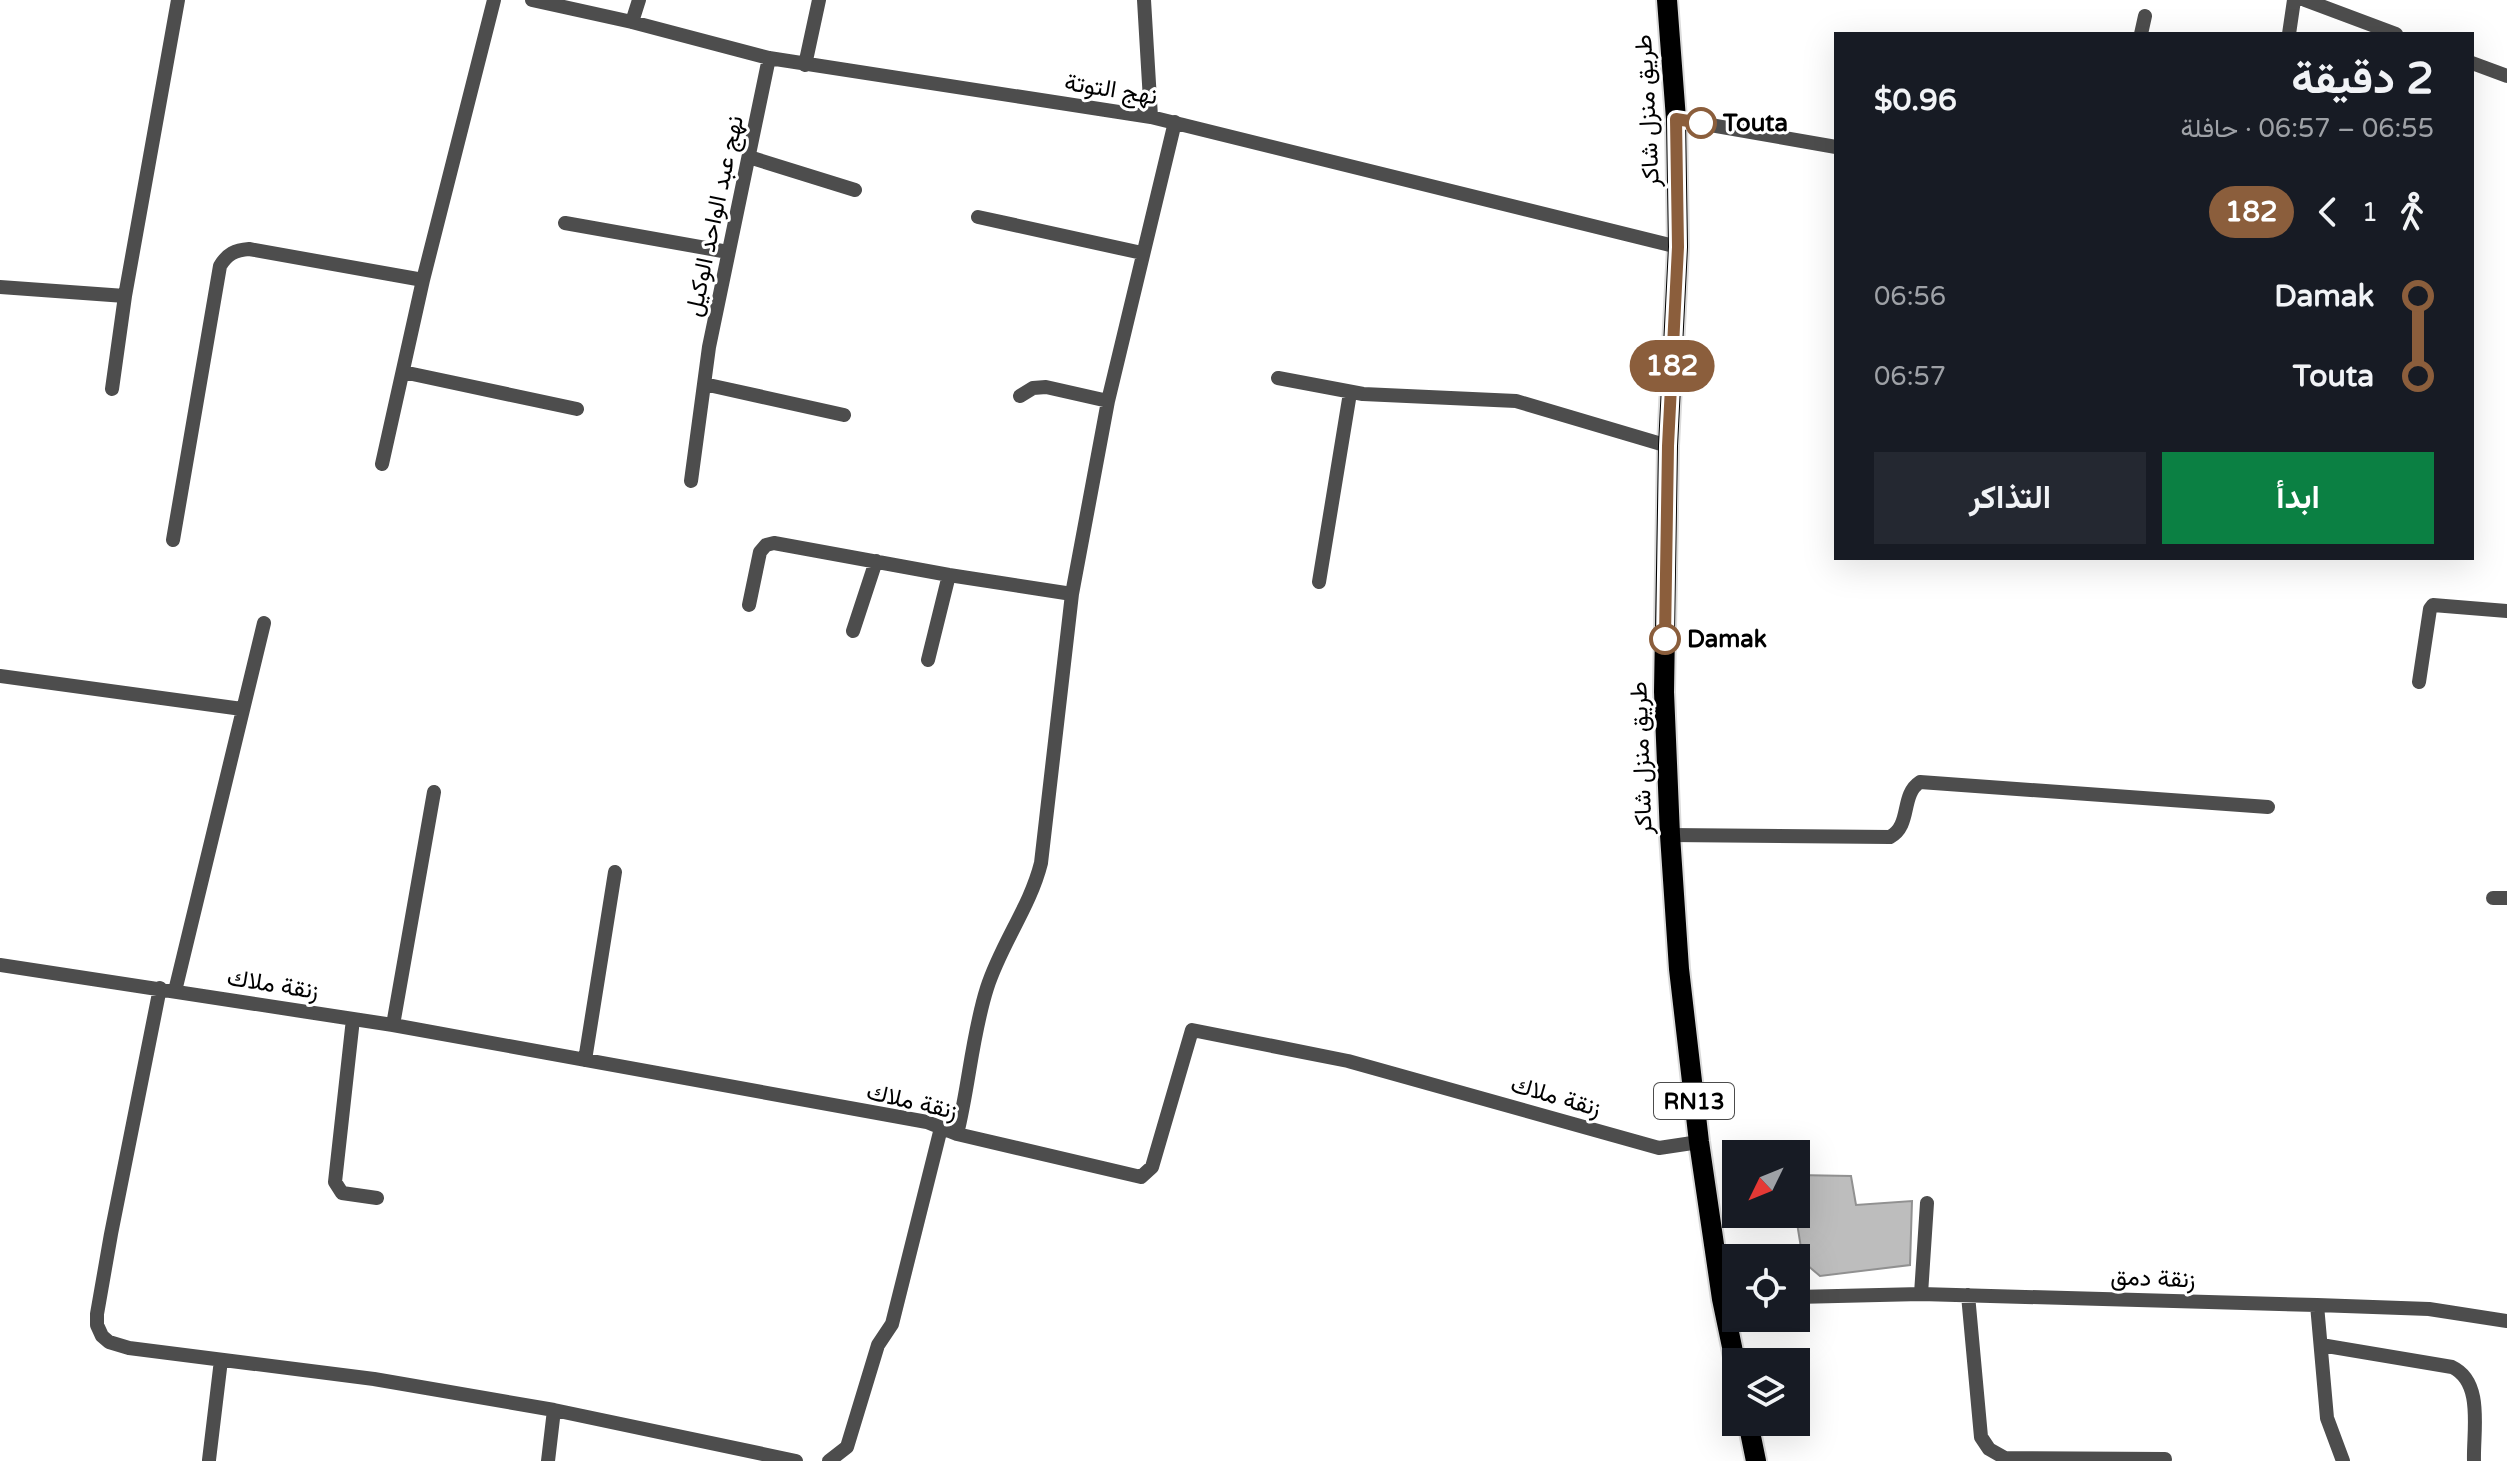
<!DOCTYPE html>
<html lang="ar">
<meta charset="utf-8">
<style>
body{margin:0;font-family:"Varela Round",Vazirmatn,sans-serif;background:#242831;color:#f1f3f6;direction:rtl;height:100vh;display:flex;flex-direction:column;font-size:30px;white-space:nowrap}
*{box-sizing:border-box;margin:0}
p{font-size:26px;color:#9ea1a6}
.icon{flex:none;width:44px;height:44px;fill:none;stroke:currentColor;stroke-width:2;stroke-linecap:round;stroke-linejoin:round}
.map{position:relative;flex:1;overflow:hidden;direction:ltr}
.drawer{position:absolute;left:1834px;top:32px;width:640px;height:528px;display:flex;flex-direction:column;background:#171b24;border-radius:0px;box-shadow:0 8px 32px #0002;direction:rtl}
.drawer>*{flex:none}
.badge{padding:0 16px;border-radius:26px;font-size:28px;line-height:52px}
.needle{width:52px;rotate:227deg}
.controls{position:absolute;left:1722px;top:1140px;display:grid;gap:16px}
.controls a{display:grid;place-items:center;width:88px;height:88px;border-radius:0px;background:#171b24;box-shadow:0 8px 32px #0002;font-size:40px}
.map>.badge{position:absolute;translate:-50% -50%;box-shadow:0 0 0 4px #fff}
.legs{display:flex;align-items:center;gap:12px;height:88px;padding:0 40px;font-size:26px}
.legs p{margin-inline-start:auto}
.head{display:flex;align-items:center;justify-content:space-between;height:136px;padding:0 40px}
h1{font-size:44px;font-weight:700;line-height:60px}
.action{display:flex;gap:16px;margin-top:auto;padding:16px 40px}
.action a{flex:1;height:92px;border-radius:0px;background:#0b8043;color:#fff;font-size:32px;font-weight:700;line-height:92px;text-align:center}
.action a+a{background:#242831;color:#f1f3f6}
ul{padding:0 40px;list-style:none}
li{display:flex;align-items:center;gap:28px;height:80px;font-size:30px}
li i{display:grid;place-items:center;width:12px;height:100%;margin:0 10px;background:currentColor}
li i::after{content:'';width:20px;height:20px;margin:-10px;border:6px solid;border-radius:50%;background:#171b24}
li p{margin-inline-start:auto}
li:first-child i{background:linear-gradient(#0000 50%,currentColor 0)}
li:last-child i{background:linear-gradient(currentColor 50%,#0000 0)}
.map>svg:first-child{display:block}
.building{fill:#bdbdbd;stroke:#919191;stroke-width:2}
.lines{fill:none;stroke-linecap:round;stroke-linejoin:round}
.major-casing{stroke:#dbdbdb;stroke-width:24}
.minor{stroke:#4d4d4d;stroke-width:14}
.major{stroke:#000;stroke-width:20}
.line-1-casing{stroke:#fff;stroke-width:18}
.line-1{stroke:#8b5e3c;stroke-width:12}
.stop-1-dot{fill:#fff;stroke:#8b5e3c;stroke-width:4}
.labels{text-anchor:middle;stroke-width:6;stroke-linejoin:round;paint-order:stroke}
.shield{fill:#fff;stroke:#4c4c4c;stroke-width:2}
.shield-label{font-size:22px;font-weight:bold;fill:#000}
.street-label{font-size:24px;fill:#000;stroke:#fff}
.stop-label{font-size:24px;font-weight:bold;fill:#000;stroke:#fff;text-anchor:start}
</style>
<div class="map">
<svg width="2507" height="1461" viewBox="0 0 2507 1461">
<rect width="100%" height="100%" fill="#fff"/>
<path class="building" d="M1796,1175L1851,1176L1856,1205L1912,1201L1910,1265L1820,1276L1807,1265L1802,1254L1796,1217Z"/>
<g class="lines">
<g class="major-casing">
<path id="major" d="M1667,0L1676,119L1678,247L1668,446L1664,692L1670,835L1679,969L1699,1142L1722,1299L1736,1366
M1748,1422L1756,1461"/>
</g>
<path class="minor" d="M532,0L632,22L769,58L1151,117L1678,247
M1144,0L1151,117
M2305,0L2396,34
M632,22L639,0
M2141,34L2145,16
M2289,34L2294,0
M2472,63L2507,76
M805,65L819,0
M1676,119L1836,147
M749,157L855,190
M978,217L1142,253
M565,223L728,252
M0,287L125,296
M403,372L577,409
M1278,378L1363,394L1516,401L1668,446
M704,384L844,415
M112,389L125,296L178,0
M1020,396L1033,388L1046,387L1108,401
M382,464L423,280L494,0
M691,481L709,347L769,58
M173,540L220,266C227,254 235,250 249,249L423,280
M1319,582L1350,393
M749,605L760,552L766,545L774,543L949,575L1072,594
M853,631L876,561
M928,660L949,575
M0,676L242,709
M2419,682L2430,609L2433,605L2507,611
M1670,835L1890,837C1912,825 1900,795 1920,782L2268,807
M2493,898H2507
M0,965L393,1025L927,1122L957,1134L1141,1177L1152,1167L1192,1030L1348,1061L1659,1148L1699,1142
M160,988L111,1234L97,1314V1325L102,1336L109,1342L129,1348L374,1379L554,1410L796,1461
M175,991L264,623
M353,1019L335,1182L342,1193L377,1198
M393,1025L434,792
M585,1060L615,872
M957,1134C969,1086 972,1035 987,988C1001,944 1030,907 1041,863L1072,594L1108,401L1175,122
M1921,1294L1927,1203
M1968,1295L1981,1437L1989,1449L2005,1458L2165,1459
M1796,1297L1921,1294L2317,1305L2429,1309L2507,1321
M2317,1305L2327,1418L2343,1461
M2321,1345L2452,1367C2484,1382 2473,1431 2474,1461
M209,1460L221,1360
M548,1461L554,1410
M829,1461L847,1447L878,1345L892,1324L941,1128"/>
<use href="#major" class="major"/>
</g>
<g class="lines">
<g class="line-1-casing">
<path id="line-1" d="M1665,639L1668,446L1678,247L1676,119L1701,123"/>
</g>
<use href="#line-1" class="line-1"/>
</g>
<g class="stop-1-dot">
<circle cx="1701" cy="123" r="14"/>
<circle cx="1665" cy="639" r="14"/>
</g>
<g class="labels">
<rect class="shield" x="1654" y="1083" width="80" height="36" rx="6"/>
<g class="shield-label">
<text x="1694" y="1109">RN13</text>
</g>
<g class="street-label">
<text transform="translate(1111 89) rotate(9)" y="8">نهج التوتة</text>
<text transform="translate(1647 111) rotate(-93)" y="8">طريق منزل شاكر</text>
<text transform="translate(714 216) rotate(-78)" y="8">نهج عبد الواحد الوكيل</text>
<text transform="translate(1641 758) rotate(-92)" y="8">طريق منزل شاكر</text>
<text transform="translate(273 984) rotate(9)" y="8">زنقة ملاك</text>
<text transform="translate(1556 1096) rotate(16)" y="8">زنقة ملاك</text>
<text transform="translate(912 1101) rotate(13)" y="8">زنقة ملاك</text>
<text transform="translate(2153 1278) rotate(2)" y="8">زنقة دمق</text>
</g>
<g class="stop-label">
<text x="1723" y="131">Touta</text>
<text x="1687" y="647">Damak</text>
</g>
</g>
</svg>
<div class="controls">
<a><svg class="needle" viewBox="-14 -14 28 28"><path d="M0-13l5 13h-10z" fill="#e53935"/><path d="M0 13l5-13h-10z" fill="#9ea1a6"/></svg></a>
<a><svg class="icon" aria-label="locate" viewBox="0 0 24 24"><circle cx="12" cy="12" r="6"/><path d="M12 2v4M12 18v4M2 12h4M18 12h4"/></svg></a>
<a><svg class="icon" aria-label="layers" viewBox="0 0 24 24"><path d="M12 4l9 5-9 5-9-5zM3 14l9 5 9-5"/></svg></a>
</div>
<b class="badge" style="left:1672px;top:366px;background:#8b5e3c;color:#fff">182</b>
<section class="drawer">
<div class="head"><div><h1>2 دقيقة</h1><p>06:55 – 06:57 · حافلة</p></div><b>$0.96</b></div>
<div class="legs"><svg class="icon" aria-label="walk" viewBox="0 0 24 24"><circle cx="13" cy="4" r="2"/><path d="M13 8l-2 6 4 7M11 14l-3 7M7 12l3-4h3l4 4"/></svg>1<svg class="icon" aria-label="back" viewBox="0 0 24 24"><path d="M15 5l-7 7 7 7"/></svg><b class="badge" style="background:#8b5e3c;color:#fff">182</b></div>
<ul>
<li><i style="color:#8b5e3c"></i><b>Damak</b><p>06:56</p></li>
<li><i style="color:#8b5e3c"></i><b>Touta</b><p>06:57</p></li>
</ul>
<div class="action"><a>ابدأ</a><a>التذاكر</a></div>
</section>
</div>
